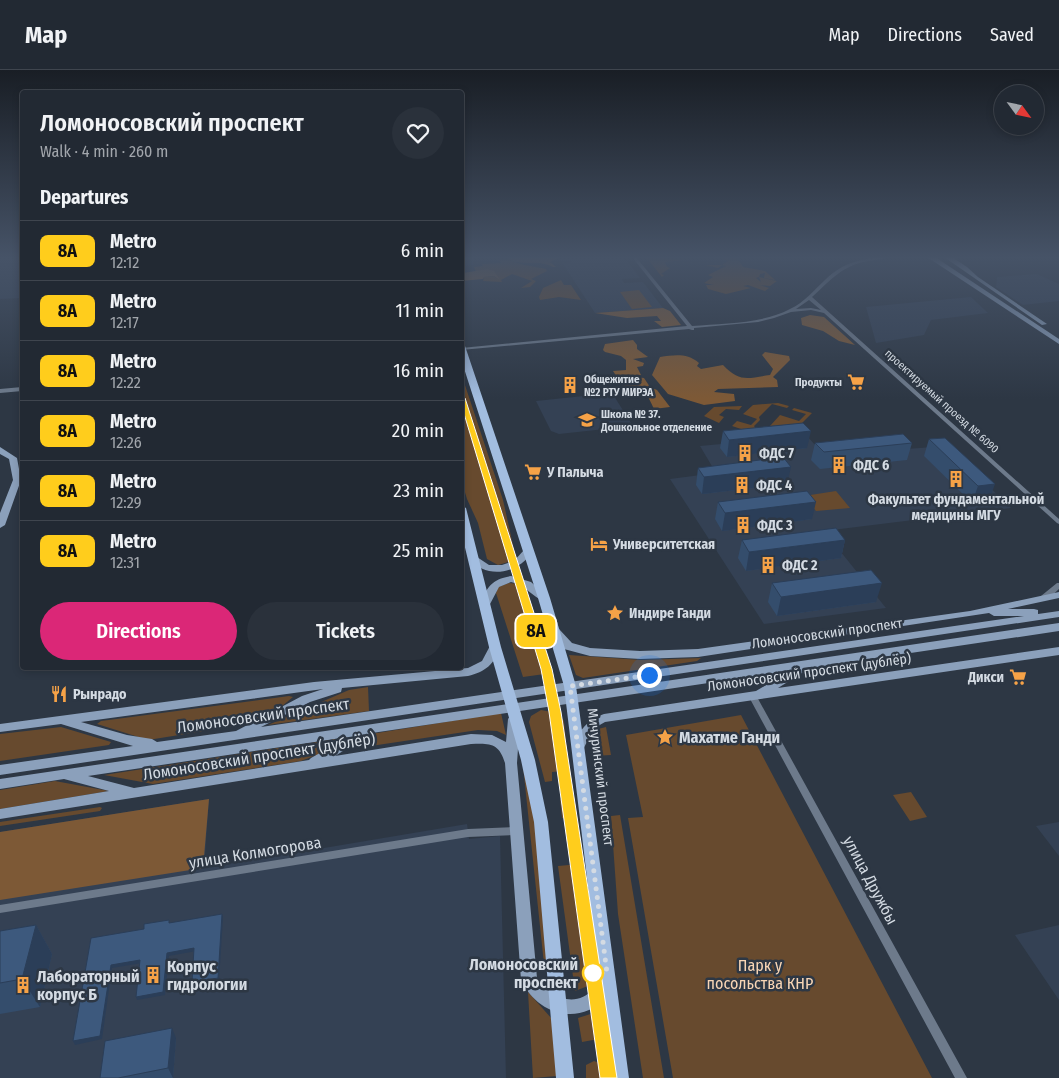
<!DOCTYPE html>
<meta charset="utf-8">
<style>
body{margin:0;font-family:"Fira Sans Condensed",sans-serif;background:#2a313b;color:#f1f3f6;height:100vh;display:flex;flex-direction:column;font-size:19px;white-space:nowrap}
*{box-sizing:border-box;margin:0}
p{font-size:16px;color:#a2a6ac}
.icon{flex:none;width:28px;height:28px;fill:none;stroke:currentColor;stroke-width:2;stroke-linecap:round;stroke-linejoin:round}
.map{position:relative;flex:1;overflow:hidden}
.sheet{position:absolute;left:20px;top:20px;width:444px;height:580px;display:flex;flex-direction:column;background:#222933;border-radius:5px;box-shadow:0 2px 8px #0003,0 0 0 1px #3f454e}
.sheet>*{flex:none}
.badge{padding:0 10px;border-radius:8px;font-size:18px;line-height:32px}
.needle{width:32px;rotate:123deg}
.buttons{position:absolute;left:994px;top:15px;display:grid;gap:10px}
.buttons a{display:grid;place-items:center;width:50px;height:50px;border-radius:50%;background:#222933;box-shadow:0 2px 8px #0003,0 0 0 1px #3f454e;font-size:25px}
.you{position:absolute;width:25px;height:25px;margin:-12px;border:4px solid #fff;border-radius:50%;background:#1a73e8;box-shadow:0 0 0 8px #1a73e833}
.map>.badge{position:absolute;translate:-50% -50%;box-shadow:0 0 0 2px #fff}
h2{padding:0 20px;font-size:19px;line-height:45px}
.round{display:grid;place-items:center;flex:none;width:52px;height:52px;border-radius:26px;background:#2a313b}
.overview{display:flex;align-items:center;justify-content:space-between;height:85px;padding:0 20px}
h1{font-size:24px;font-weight:600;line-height:38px}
.primary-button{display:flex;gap:10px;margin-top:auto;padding:10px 20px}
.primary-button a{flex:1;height:58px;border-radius:30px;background:#db2777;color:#fff;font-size:20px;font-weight:600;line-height:58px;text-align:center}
.primary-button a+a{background:#2a313b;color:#f1f3f6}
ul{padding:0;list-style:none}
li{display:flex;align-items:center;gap:15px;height:60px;padding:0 20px;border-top:1px solid #3f454e}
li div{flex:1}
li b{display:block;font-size:19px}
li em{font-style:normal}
li .badge{min-width:55px;font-weight:700;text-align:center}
header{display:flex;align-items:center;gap:30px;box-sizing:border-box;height:70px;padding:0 25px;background:#222933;border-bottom:1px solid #3f454e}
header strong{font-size:24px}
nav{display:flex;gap:28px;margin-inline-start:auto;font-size:18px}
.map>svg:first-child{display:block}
.built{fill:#344154}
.green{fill:#674a2e}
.forest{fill:#7d5936}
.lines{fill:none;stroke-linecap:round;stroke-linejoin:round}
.street{fill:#6d7a8b;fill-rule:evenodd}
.secondary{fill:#8ba0bb;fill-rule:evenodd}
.primary{fill:#a2bde0;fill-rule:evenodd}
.wall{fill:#344d6c}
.shaded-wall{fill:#2b3e58}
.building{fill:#3d597d;stroke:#2b3e58}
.line{fill:#ffcd1c;stroke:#fff}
.walk{stroke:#d4dbe3;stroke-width:5;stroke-dasharray:0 9}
.stop-dot{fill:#fff;stroke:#ffcd1c;stroke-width:2.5}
.labels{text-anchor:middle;stroke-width:5;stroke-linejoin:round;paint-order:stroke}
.far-poi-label{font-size:11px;font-weight:bold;fill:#d4dbe3;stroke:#2d3744;text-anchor:start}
.far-street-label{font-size:11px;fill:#d4dbe3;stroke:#2d3744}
.poi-label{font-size:14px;font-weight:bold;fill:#d4dbe3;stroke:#2d3744;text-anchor:start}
.street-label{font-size:14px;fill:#d4dbe3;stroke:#2d3744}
.near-street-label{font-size:16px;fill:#d4dbe3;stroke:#2d3744}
.near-poi-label{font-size:16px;font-weight:bold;fill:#d4dbe3;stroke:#2d3744;text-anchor:start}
.near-stop-label{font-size:16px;font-weight:bold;fill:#d4dbe3;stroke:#2d3744;text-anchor:end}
.near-park-label{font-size:16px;fill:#f9d6b5;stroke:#2d3744}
</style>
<header>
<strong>Map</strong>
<nav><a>Map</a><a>Directions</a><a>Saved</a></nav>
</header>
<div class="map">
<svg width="1059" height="1008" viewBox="0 0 1059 1008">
<rect width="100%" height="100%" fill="#2d3744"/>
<path class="built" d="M0,187H22V228L0,229Z
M560,187H624L640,208L622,209L624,213L643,212L663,238L595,243L563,194L571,192L568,190H561Z
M1037,204L1059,214V231L1023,235L996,217L997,207Z
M971,227L988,243L931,250L924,265L876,273L866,237Z
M612,323L633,356L559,364L551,361L536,331Z
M807,366L824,385L947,376L1011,438L824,461L886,538L764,554L670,409L716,403L700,376Z
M209,729L204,798L467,754L469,769L500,766L506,1008H0V762Z
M1059,752V786L1036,756Z
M1059,855V930L1015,865Z"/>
<path class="green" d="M646,187L684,190L665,192L667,197L670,198L661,204L664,205L662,207Z
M722,187H737L743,197L765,201L775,210L764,208L765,203L760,204L759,207L756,208L761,212L759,207L777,211L770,216L760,215L769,218L765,221L748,215L743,216L751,218L726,224L708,219L706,215H714L704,213L713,207L708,205L726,196L722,195L718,198L706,195H722L728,191Z
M509,189C520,196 534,196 546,199L547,201L531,209L536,211L530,217L521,218L532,211L512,204L501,210L502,212L483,211L484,207L494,206L499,210L487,199L476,202L474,197L483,196L482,194L502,193L498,190Z
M561,210L564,215H571L581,230L559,227L540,230L539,227L543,218Z
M639,220L652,237L632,239L620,222Z
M461,303L503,430L515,484L512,491L498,495L487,489L478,453L467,429L461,409Z
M778,333L789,336L787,338L772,334L759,347L760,350L754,356L756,359L744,360L732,356L737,351L751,355L757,349L743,344L753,335Z
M742,336L739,340L726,339L719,345L724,347L719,353L704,346L714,337Z
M794,338L812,343L801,354L770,356L780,345L799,351L806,344L792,340Z
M836,421L850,438L816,441L804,426Z
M509,513L518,514L524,519L552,603L523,607L496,523L498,517Z
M569,585L641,590L701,588L697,591L583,608L576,605Z
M368,617L369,641L268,655L349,620Z
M289,626L293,627L275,642L254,653L148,670L97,654L101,651Z
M541,640L557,643L564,651L570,710H564L563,701L552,702V711L545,712L529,652L531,646Z
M501,643L506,665L497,661L478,660L344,680L371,664Z
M741,645L932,1008H673L628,748L643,747L626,665Z
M61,657L111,672L109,675L0,691V664Z
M606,657L611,685L594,686L592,667L598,659Z
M349,667L322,683L301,691L153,714L104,705Z
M523,696L535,745L550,893L544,894Z
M55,711L109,721L0,739V720Z
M911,722L927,747L910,751L893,725Z
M572,728L575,747L562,748L560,729Z
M100,737L102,738L100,741L0,756V752Z
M620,745L664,1008H643L618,844L611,746Z
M580,794L595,904L588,916L575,921L558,796Z
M528,922L552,949L557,1006L533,1008Z
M600,941L605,973L593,970L582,972L578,948Z
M594,991L602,994L605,1008H586V995Z"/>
<path class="forest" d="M508,187H557L558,188L550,192L556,197H553C539,189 525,196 510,190Z
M487,199L494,201L500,210L494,206L484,207L483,209L461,211V206L465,205L464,203Z
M663,238L670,241L681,255L662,257L654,251H661L657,246L627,248L595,243Z
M810,245L824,247L855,275L839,271L823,261L802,255L801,248Z
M633,270L637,275V279L648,287L633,289L644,293L643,296L637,297L641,305L617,307L613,301L626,300V290L621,286L605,282L603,280L605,274Z
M765,282L789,286L790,290L773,307L777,310L778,317L718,319L714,322L734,324L735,331L704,335L668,324L652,305L660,287C675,285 687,283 699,293L697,296L701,299L723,295C740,313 748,308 770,305L773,299L762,285Z
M636,307L644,308L650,317L657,320L670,337L654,339C646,320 643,320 623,322L621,316L641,314Z
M209,729L203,798L0,830V762Z"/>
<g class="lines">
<path class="street" d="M632,187H636L692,256C724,253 762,254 790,239C805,232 814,220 826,209C843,192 866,187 890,187C881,190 872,190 863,192C839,198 829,212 812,227L1059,449V454L1057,453L824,243L811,240L791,242L774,248L758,252L694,258V260H692L689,259L461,280V278L687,256ZM809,230L821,240L811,238L796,239Z
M22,317V321L0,323V319Z
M1057,513H1059V519L1047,530H1041L1040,528L1041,526Z
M753,624L756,625L757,627L967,1008H955L749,627L750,625Z
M516,757L519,758L521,761L519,764L516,765L468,767L0,843V835L468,759Z"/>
<path class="secondary" d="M927,187H935L1059,269V274Z
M944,187H952L967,197L978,207L1047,254L1042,255Z
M0,377L17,388L21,410L5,455L0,458V443L13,410L9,389L0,384Z
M527,479L532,482C518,504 486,510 469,488L474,485L489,495H502L514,491L524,480Z
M511,506L531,512L549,528L544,531C532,527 526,515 511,512L499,517L489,536H481L480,534C487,517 492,509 511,506Z
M1059,522V528L1008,539H1034L1038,540V544L1059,541V547L0,705V695L133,676L61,654L0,662V654L314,612L468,598L482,591L491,574H499L500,577C495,594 485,602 468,606L342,618L341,622L310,632L261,657L1024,546H994L989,543L698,587L640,589L590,586L564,579L550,562L555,558L559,559L572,573L590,578L640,581L698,579L970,541ZM323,619L302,626L236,661L157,672L152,669L127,665L81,652Z
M1059,553V561L810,598L778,618L1059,577V585L605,652C592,658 589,668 583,680L579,682L575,680L573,677C579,661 587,649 604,644L756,621L790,601L372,663L335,686L471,664L492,665L506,672L508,649L510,646L514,645L518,646L520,649L517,693L537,908C549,927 576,940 594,918C598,912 598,907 606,904L611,906L614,911C611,917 609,924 605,929C601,934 595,938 589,940C562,952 533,936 521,910L505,693C499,673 490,673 471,674L0,749V739L109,721L64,709L0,719V709ZM348,667L311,688L309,690L134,718L88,706Z"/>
<path class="primary" d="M461,274L465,276L550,528L576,616L629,1008H611L564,616L538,528L461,289Z
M461,435L466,438L501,577L535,690L548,752L574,1008H556L534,752L521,690L489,577L461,461Z"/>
</g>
<path class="wall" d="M723,361L807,378L727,387L720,378Z
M945,368L989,431L972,433L924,386L929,369Z
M815,373H912L907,390L820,399L811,390Z
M698,398L787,414L702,424L696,415Z
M718,432L812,449L722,461L715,449Z
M742,470H845L841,488L746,501L738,488Z
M772,513L876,532L777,546L768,532Z
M36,855L52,884L40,937L0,944V861Z
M176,968L173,1008H100Z"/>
<path class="shaded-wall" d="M473,190V195L461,196V191Z
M811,361L807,378L727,387L729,370Z
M791,397L787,414L702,424L704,407Z
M995,414L989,431L972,433L978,416Z
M816,432L812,449L722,461L725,443Z
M845,470L841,488L746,501L749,482Z
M882,513L876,532L777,546L781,527Z
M222,844L223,847L219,911L193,916L192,913Z
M36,855L52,884L40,937L22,909Z
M194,878L196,881L169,886L165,925L137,930L136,927L167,883Z
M140,890L142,893L112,898L102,969L75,975L73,971L111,895Z
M172,958L176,968L173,1008L168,998Z"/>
<path class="building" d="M461,187H472L473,190L461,191Z
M803,353L811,361L729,370L723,361Z
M903,364L912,373L824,382L815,373Z
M945,368L995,414L978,416L929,369Z
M783,387L791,397L704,407L698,398Z
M807,421L816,432L725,443L718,432Z
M836,458L845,470L749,482L742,470Z
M871,500L882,513L781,527L772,513Z
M222,844L218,908L192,913L194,878L167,883L163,922L136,927L140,890L111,895L100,966L73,971L91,868L144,859V854L169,850V853Z
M36,855L22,909L0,913V861Z
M172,958L168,998L118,1008H100L105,971Z"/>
<linearGradient id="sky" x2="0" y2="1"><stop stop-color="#191e25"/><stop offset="0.57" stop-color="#465367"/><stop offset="1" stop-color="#465367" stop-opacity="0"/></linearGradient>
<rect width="1059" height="329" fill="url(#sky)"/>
<path class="line" d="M459,327L465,328L552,599L561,642L617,1008H600L549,642L541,599Z"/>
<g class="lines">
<path class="walk" d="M593,903H607L570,616L649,605"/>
</g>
<defs>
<g id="supermarket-bare" transform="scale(1.35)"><path d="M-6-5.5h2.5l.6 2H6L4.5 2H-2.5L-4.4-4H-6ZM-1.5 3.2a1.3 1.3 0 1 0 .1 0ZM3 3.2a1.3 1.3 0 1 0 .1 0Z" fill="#f6a247" stroke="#2d3744" stroke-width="2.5" paint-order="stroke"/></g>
<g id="building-bare" transform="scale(1.35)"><path d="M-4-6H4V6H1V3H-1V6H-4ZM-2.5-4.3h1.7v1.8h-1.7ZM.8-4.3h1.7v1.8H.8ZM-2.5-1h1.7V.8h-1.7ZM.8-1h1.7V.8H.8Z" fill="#f6a247" stroke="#2d3744" stroke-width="2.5" paint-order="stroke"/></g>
<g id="school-bare" transform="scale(1.35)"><path d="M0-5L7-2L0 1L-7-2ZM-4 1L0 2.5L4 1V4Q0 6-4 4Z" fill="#f6a247" stroke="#2d3744" stroke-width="2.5" paint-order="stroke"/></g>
<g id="hotel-bare" transform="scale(1.35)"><path d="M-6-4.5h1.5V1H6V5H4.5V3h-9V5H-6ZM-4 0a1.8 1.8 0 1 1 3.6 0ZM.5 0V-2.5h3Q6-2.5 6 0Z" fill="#f6a247" stroke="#2d3744" stroke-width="2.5" paint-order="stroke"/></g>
<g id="sight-bare" transform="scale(1.35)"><path d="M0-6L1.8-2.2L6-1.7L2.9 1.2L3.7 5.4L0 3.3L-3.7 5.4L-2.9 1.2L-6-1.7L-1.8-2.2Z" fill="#f6a247" stroke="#2d3744" stroke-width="2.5" paint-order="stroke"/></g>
<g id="restaurant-bare" transform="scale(1.35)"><path d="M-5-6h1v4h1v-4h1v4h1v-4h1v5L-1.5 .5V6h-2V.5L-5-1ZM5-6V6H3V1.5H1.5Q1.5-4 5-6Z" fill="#f6a247" stroke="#2d3744" stroke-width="2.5" paint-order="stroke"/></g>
</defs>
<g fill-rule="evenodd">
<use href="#supermarket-bare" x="856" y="312"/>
<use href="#building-bare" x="570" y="315"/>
<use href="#school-bare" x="587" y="350"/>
<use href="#building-bare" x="745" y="383"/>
<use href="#building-bare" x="839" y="395"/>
<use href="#supermarket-bare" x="533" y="402"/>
<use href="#building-bare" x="956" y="409"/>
<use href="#building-bare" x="742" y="415"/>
<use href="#building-bare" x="743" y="455"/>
<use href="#hotel-bare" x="599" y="474"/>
<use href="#building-bare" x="768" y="495"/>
<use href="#sight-bare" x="615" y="543"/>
<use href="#supermarket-bare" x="1018" y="607"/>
<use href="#restaurant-bare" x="59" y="624"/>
<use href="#sight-bare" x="665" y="667"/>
<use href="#building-bare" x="153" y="905"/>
<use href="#building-bare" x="23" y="915"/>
</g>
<circle class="stop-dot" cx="593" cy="903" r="10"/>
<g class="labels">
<g class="far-poi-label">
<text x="584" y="313">Общежитие<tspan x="584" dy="13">№2 РТУ МИРЭА</tspan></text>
<text x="842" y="316" text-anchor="end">Продукты</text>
<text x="601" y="348">Школа № 37.<tspan x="601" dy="13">Дошкольное отделение</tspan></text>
</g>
<g class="far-street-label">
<text transform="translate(942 331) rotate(42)" y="4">проектируемый проезд № 6090</text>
</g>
<g class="poi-label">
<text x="759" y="388">ФДС 7</text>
<text x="853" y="400">ФДС 6</text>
<text x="547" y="407">У Палыча</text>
<text x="756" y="420">ФДС 4</text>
<text x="956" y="434" text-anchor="middle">Факультет фундаментальной<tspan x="956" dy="16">медицины МГУ</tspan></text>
<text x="757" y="460">ФДС 3</text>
<text x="613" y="479">Университетская</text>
<text x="782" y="500">ФДС 2</text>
<text x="629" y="548">Индире Ганди</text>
<text x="1004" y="612" text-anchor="end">Дикси</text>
<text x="73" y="629">Рынрадо</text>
</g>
<g class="street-label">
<text transform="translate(827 563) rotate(-8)" y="5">Ломоносовский проспект</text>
<text transform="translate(809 602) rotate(-8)" y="5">Ломоносовский проспект (дублёр)</text>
<text transform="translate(601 707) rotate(83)" y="5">Мичуринский проспект</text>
</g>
<g class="near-street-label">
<text transform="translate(263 645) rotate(-8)" y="6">Ломоносовский проспект</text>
<text transform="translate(259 686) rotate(-9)" y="6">Ломоносовский проспект (дублёр)</text>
<text transform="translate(255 782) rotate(-9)" y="6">улица Колмогорова</text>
<text transform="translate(871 810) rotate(62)" y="6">улица Дружбы</text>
</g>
<g class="near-poi-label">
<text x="679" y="673">Махатме Ганди</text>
<text x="167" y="902">Корпус<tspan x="167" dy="18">гидрологии</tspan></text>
<text x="37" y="912">Лабораторный<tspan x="37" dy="18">корпус Б</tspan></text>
</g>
<g class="near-stop-label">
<text x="578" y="900">Ломоносовский<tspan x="578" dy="18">проспект</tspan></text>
</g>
<g class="near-park-label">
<text x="760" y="901">Парк у<tspan x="760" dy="18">посольства КНР</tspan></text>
</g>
</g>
</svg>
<div class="buttons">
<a><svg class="needle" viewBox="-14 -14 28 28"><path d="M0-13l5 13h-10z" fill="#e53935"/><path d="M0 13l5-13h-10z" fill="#a2a6ac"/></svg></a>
</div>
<div class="you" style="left:649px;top:605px"></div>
<b class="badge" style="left:536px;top:561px;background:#ffcd1c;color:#111">8А</b>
<section class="sheet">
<div class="overview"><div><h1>Ломоносовский проспект</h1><p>Walk · 4 min · 260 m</p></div><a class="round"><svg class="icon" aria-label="heart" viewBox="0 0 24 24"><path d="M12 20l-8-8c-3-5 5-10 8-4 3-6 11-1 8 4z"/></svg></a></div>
<h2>Departures</h2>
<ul>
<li><span class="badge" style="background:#ffcd1c;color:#111">8А</span><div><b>Metro</b><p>12:12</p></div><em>6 min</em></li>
<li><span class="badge" style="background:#ffcd1c;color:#111">8А</span><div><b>Metro</b><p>12:17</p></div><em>11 min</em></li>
<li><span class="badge" style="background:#ffcd1c;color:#111">8А</span><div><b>Metro</b><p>12:22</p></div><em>16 min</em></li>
<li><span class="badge" style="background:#ffcd1c;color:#111">8А</span><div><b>Metro</b><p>12:26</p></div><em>20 min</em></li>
<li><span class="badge" style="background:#ffcd1c;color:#111">8А</span><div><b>Metro</b><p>12:29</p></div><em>23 min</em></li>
<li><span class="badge" style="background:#ffcd1c;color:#111">8А</span><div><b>Metro</b><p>12:31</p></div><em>25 min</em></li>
</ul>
<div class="primary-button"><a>Directions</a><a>Tickets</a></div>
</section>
</div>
